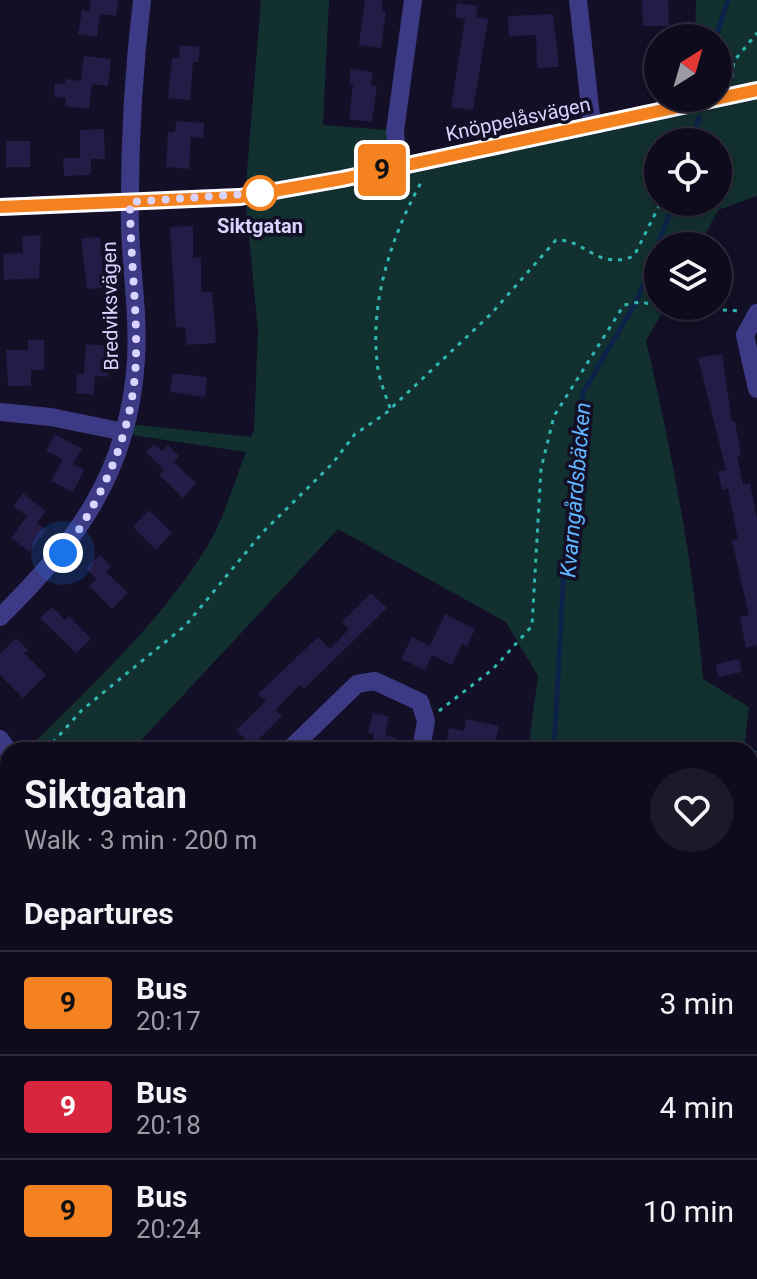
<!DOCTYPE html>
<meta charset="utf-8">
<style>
body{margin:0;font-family:Roboto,sans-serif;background:#1c1929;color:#f1f3f6;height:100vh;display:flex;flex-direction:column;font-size:30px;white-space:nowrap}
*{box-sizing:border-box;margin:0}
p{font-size:26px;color:#9b9ba3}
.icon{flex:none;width:44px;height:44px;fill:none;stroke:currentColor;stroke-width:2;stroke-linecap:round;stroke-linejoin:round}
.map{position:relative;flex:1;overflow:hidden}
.panel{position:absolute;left:0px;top:742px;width:758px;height:538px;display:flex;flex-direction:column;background:#0e0b1c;border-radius:24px 24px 0 0;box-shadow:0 4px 12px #0003,0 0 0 2px #2e2b3b}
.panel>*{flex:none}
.badge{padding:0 16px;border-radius:6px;font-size:28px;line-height:52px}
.needle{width:52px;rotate:37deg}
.fabs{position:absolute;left:644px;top:24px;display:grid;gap:16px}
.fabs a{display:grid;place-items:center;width:88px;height:88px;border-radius:50%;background:#0e0b1c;box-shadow:0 4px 12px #0003,0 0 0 2px #2e2b3b;font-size:40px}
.you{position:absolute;width:40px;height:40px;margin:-20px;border:6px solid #fff;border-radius:50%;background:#1a73e8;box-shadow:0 0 0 12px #1a73e833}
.map>.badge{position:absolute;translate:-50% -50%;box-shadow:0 0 0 4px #fff}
h2{padding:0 24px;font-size:30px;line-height:72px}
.round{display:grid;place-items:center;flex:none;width:84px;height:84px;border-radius:42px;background:#1c1929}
.summary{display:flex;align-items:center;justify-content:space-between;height:136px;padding:0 24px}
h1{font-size:38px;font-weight:700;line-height:60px}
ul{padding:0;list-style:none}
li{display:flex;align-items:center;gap:24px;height:104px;padding:0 24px;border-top:2px solid #2e2b3b}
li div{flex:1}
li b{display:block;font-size:30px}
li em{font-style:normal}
li .badge{min-width:88px;font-weight:700;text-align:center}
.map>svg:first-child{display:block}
.green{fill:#12302f;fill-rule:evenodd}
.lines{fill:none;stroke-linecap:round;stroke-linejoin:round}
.stream{stroke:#0c2248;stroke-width:5}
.building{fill:#241b47}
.path{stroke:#2fb8b0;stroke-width:3;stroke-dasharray:4 6;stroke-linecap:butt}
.minor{stroke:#3d3a85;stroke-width:18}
.line-casing{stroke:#fff;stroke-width:18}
.line{stroke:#f58220;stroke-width:12}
.walk{stroke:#d9d4ff;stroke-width:8;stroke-dasharray:0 14.4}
.stop-dot{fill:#fff;stroke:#f58220;stroke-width:4}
.labels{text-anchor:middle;stroke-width:7;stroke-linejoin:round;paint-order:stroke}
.street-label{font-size:20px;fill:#d9d4ff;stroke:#130f26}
.stop-label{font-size:20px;font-weight:bold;fill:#d9d4ff;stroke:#130f26}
.water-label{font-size:22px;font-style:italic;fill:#62b6ff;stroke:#130f26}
</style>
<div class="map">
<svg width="757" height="1279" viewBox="0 0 757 1279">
<rect width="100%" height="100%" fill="#130f26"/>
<path class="green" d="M261,0H329L323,125L388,130L396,167L660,113L670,98H718V38H695L696,0H757V196L718,210L699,246H658V306H666L646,341C672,453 694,564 703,679L749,707L744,750H528L538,676L506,622L338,529L132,750H27C91,685 162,622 209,543C225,516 234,482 246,452L125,434L128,424L251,437L254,430L258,331L245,195ZM658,142H718V202H658Z
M8,769V882L1,890L8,895V1228L0,1226V776Z
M750,1174L757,1175V1279H271L261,1272H750Z"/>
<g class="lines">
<path class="stream" d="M716,38L728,0
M692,142L699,117
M554,750L563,586L583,393L638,298L674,202
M571,1272L572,1279"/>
</g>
<path class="building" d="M91,0H118L116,16L100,14L97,37L78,34L82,10L89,11Z
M365,0H383L381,11H386L381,48L359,45Z
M642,0H668L669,26H643Z
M457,3L478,6L476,17L488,19L473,110L451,107L465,19L455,17Z
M553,14L559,67L537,68L536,35L509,36L508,16Z
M180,45L200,47L198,62H193L190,100L168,98L172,58L179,59Z
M84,56L111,59L108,86L92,84L89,109L65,106L66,98L54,97L55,83L65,84V79L81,81Z
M351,69L373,72L371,85L377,86L372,122L349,119L353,84L349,83Z
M176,121L204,123L203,138L191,137L189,169L166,167L168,132H175Z
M104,129L105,159H91V175L64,176L63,158H80V130Z
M6,141H30V167H6Z
M193,226V258H201V292H212L216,343L187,345L185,327L176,328L170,227Z
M41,235L39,278L4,280L3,254L23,253L22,236Z
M100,237L101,255H106L107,288L87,289L81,238Z
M28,340H44V370H31V386H8L6,350H28Z
M86,344L110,346L108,377L95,376L94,395L76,393L77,373L84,374Z
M722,354L732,422L735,421L741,455L737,456L743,485L750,483L757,519V645L746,648L740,617L749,615L732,541L738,540L728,488L722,490L718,471L726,470L698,358Z
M173,373L207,377L205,397L170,392Z
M55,434L82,449L73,464L84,470L73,492L51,481L63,459L46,451Z
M154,444L162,451L168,445L179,456L174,462L196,483L183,498L159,475L164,470L146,452Z
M23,493L46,511L37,523L46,530L29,552L11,538L27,516L13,506Z
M149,510L172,533L156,550L133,527Z
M100,555L111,566L106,572L128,593L112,609L89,586L96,579L86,568Z
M371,593L387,608L304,689L300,685L275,710L282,716L252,746L236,730L266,701L258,694L318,637L330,649L349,629L342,622Z
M52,607L65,620L69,616L91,639L76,653L40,618Z
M445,614L475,629L467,646L462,644L452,665L432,655L425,670L401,659L412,637L430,646Z
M16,638L28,650L24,653L46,675L23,698L0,675V654Z
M739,659L742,672L718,677L716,664Z
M373,713L389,716L385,735L397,738L395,750H370L374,734L368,733Z
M466,719L499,726L494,748L463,742L462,750H445L449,728L464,731Z"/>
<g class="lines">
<path class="path" d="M732,77L734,61L757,33
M682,142L683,122
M663,306L739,311
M390,408C385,393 378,377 377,361C370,299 393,232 423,179
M439,711L493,669L532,626L541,469L554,416L624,305L639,302L658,305
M46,750L82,710L186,625L262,533L332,464L355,434L385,414L491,314L556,240C586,239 597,271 634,256L661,202
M750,764L757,746
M0,806L8,801
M0,876L8,869
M0,987L8,990
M0,1054L8,1017
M0,1151L8,1157
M579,1272L580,1279
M727,1272L732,1279
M63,1279L66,1272
M252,1279V1272"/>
<path class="minor" d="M578,0L592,125
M398,167L395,131L413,0
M0,207L240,197L342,179L757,90
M757,313L745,335L757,389
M0,412L51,417L124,432
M0,617C77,542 129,472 136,360C139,315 131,270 130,226C129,150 133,75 142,0
M0,739L8,750
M289,750L357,684L375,681L420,702L426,721L421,750
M750,871H757
M750,1063L757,1064"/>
</g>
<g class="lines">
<g class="line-casing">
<path id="line" d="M0,207L240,197L342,179L757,90"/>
</g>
<use href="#line" class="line"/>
<path class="walk" d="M63,553C105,495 135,427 136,355C137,304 130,253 130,202L260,193"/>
</g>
<circle class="stop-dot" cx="260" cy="193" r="16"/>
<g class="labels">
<g class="street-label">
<text transform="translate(518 119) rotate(-12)" y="7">Knöppelåsvägen</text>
<text transform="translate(110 306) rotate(-91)" y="7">Bredviksvägen</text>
</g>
<g class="stop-label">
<text x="260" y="233">Siktgatan</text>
</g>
<g class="water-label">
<text transform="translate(575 490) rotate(-85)" y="8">Kvarngårdsbäcken</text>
</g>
</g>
</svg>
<div class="fabs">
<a><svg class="needle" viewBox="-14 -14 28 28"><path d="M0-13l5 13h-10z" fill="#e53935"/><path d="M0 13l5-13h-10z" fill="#9b9ba3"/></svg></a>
<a><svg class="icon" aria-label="locate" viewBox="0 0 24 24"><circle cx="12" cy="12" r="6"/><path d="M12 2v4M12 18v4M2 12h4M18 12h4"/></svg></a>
<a><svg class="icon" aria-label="layers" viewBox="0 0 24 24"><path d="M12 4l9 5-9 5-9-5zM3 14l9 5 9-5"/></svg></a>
</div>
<div class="you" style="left:63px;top:553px"></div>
<b class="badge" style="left:382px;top:170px;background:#f58220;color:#111">9</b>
<section class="panel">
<div class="summary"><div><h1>Siktgatan</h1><p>Walk · 3 min · 200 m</p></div><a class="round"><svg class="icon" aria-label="heart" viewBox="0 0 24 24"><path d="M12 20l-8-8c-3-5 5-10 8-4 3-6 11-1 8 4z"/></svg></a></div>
<h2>Departures</h2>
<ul>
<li><span class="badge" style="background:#f58220;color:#111">9</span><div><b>Bus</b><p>20:17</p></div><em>3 min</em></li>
<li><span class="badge" style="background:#d7263d;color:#fff">9</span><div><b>Bus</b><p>20:18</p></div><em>4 min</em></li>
<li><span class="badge" style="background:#f58220;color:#111">9</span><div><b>Bus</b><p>20:24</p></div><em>10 min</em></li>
</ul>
</section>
</div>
